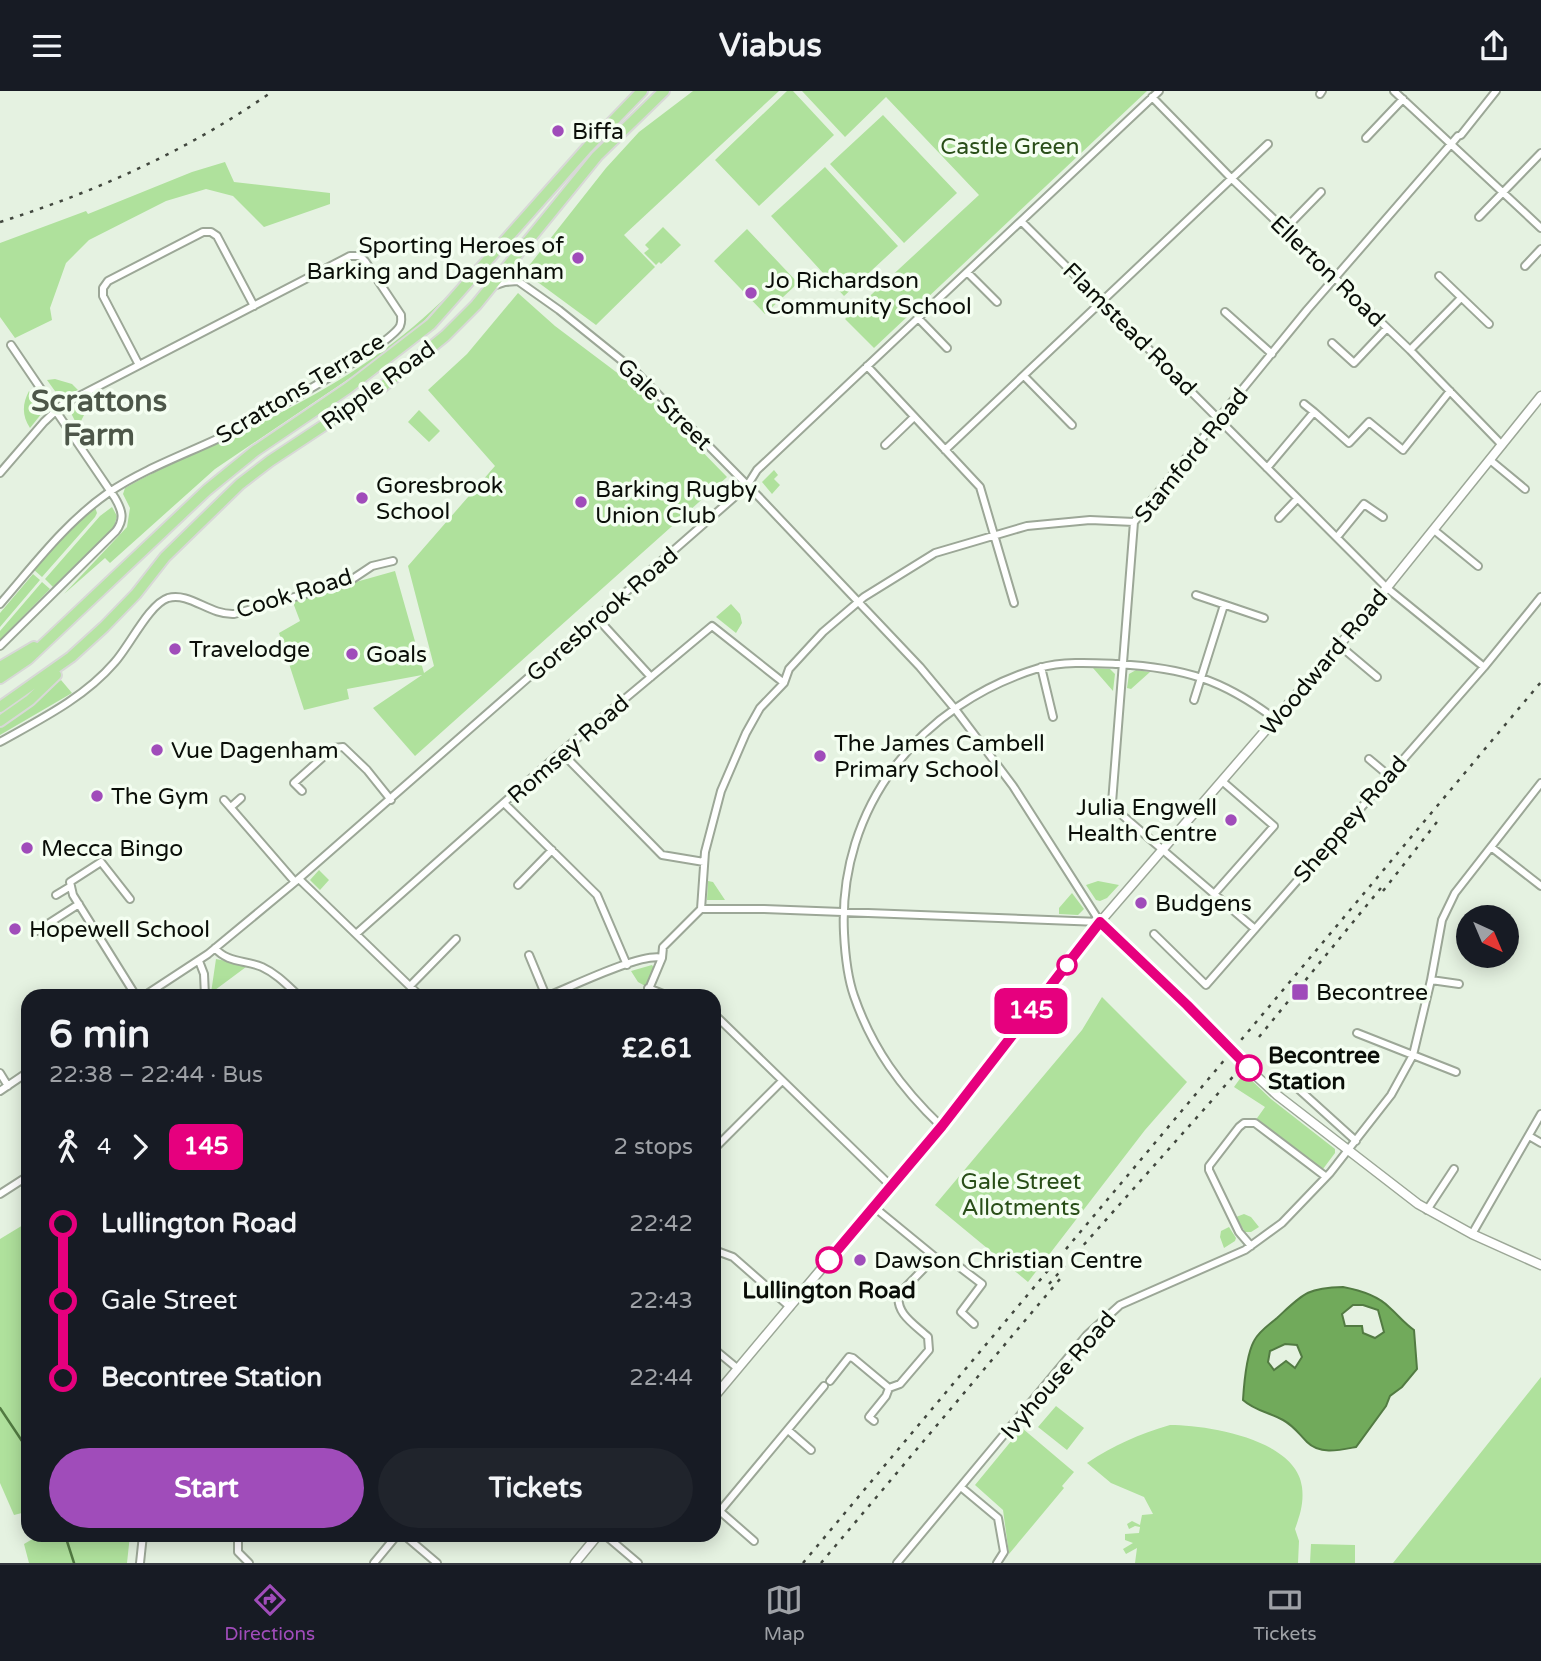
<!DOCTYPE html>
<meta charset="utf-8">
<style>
body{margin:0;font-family:"Varela Round",sans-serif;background:#20242c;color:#f1f3f6;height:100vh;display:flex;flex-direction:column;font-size:26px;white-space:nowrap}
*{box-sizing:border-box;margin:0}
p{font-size:23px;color:#9ea1a6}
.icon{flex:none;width:38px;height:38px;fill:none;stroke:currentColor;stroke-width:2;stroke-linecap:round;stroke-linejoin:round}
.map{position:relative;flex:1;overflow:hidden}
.sheet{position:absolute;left:21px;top:898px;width:700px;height:553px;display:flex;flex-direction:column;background:#171b24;border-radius:21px;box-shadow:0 4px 18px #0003}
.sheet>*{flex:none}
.badge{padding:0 14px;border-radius:10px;font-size:24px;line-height:46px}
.needle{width:46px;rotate:136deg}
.controls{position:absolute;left:1456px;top:814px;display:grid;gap:14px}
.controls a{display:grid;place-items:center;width:63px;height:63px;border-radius:50%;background:#171b24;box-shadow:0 4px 18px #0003;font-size:35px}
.map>.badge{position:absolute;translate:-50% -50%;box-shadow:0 0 0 4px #fff}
.legs{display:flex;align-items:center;gap:10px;height:77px;padding:0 28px;font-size:23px}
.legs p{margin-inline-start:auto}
.summary{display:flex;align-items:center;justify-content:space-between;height:119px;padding:0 28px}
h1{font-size:38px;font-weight:700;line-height:52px}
.button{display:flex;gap:14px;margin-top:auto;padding:14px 28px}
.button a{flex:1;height:80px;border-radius:42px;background:#a04cba;color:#fff;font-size:28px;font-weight:700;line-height:80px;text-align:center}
.button a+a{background:#20242c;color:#f1f3f6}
ul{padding:0 28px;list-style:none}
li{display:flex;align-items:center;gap:24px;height:77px;font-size:26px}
li i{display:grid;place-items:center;width:10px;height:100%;margin:0 9px;background:currentColor}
li i::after{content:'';width:18px;height:18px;margin:-9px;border:5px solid;border-radius:50%;background:#171b24}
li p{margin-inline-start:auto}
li:first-child i{background:linear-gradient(#0000 50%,currentColor 0)}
li:last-child i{background:linear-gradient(currentColor 50%,#0000 0)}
header{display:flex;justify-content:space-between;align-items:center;height:91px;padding:0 28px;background:#171b24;font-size:32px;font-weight:700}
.tab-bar{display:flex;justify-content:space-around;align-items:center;height:98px;border-top:2px solid #363941;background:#171b24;font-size:19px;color:#9ea1a6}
.tab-bar a{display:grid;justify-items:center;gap:4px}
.tab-bar .active{color:#a04cba}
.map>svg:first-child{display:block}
.green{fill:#afe19c}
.water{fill:#71aa5b;stroke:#527b42;stroke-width:2;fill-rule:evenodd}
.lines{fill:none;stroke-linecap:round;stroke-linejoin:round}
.stream{stroke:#527b42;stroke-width:2.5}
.minor-casing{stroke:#9ca797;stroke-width:10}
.tertiary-casing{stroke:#9ca797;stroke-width:11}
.trunk-casing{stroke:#d8d8d7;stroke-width:14}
.minor{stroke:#fff;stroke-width:6}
.tertiary{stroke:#fff;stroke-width:8}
.trunk{stroke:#b6e4a3;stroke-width:10}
.rail{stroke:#42483f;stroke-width:2.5;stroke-dasharray:3.5 7;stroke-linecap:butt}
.tertiary-bridge-casing{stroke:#9ca797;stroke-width:11;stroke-linecap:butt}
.tertiary-bridge{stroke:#fff;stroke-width:8}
.line-1-casing{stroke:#fff;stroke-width:16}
.line-1{stroke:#e6007e;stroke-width:10}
.poi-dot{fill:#a04cba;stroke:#f4fef1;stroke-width:2.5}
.stop-1-dot{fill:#fff;stroke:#e6007e;stroke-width:3.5}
.labels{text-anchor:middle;stroke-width:7;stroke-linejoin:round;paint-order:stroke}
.poi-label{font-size:23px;fill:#0a0e08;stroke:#f4fef1;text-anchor:start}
.park-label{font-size:23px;fill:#294e18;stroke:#f4fef1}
.street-label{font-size:23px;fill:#0a0e08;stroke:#f4fef1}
.stop-label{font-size:23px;font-weight:bold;fill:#0a0e08;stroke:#f4fef1;text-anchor:start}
.district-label{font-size:30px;font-weight:bold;fill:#4d5749;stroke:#f4fef1}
</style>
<header><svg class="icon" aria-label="menu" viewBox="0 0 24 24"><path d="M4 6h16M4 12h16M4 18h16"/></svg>Viabus<svg class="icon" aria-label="share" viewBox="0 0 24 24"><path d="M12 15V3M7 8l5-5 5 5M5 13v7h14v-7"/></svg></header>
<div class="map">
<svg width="1541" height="1472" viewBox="0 0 1541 1472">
<rect width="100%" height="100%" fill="#e5f2e1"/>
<path class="green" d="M693,0H779L624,144L655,176L596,234L524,181L606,77L639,41Z
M787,0H793L834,44L759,115L715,69Z
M802,0H1147L874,257L845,228L979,104L886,6L845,46Z
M883,24L957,102L904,152L830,73Z
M225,71L234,91L330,102V113L264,136L233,105L206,98L166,110L89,149L66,172L50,217L52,229L15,247L0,226V152L86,120L88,123L192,81Z
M825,76L898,155L844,205L771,125Z
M663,136L681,154L661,173L659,171L656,174L644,162L649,158L645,154Z
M747,138L798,192L765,223L714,170Z
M518,202L555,235L648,305L727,386L415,665L373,617L422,584L347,598L349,608L304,619L279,542L300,530L292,509L395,480L424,582L434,575L408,475L495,375L428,299L467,263Z
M444,208L425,229L399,254L215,378L110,472L105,467L64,503L127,436L130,417L123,403L125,397C170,371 220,353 266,329C333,296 390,260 444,208Z
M55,288L72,293L78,299L60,307L47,289Z
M29,300L42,322L30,337C22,325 22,313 29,300Z
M83,310L84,324L78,336L70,320Z
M419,319L440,340L429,351L408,331Z
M774,379L778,384L774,388L780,394L772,403L762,391Z
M95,416L97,422L95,426L42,486L33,478L67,440Z
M112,416L117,425L114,436L53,496L45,488L100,425Z
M33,483L40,489L0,536V522Z
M42,491L50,498L0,549V540Z
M731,513L740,523L742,532L736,542L716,526Z
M1093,577L1110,578L1115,583L1113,600Z
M1136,579L1150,581L1131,598L1127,597L1129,583Z
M61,589L72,602L0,644V631Z
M319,779L329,789L320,799L310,789Z
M708,790L713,791L725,809H707Z
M1098,790L1119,794L1107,807L1100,810L1096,809L1086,794Z
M1072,802L1084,818L1078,824L1059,823V817Z
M216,868L246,874V876L211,902Z
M652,874L654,877L647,896L638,891L631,880Z
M1102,906L1187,991L1145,1039L1028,1191L935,1114L1082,939Z
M1244,982L1271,1008L1335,1058V1062L1323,1078L1317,1077L1255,1030L1265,1016L1234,996Z
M1244,1123L1251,1126L1259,1136L1251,1141H1245L1236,1126Z
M28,1131V1424L26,1421L14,1424L0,1392V1148Z
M1229,1136L1236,1147L1235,1150L1224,1157L1220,1146L1221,1140Z
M1541,1286V1472H1393Z
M1056,1315L1084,1337L1067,1359L1038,1336Z
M1170,1334C1207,1334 1296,1348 1302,1396C1304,1412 1300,1424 1295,1438L1299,1450L1298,1472H1135L1137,1457L1126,1463L1123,1458L1133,1452L1125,1449V1443L1139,1442L1140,1436L1135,1435L1129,1438L1127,1433L1132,1430L1140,1434L1142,1424L1153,1423L1144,1406L1111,1392L1087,1372C1114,1354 1139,1343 1170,1334Z
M1022,1337L1074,1381L1062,1395L1064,1397L1009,1463L1003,1419L975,1394Z
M35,1444H130L127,1472H29L24,1453L36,1446Z
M1311,1453L1355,1454V1472H1310Z"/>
<path class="water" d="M1343,1196C1359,1199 1377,1204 1389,1216C1398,1224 1404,1232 1414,1239L1417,1278L1402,1296L1390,1305L1386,1315L1356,1356C1340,1359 1320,1364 1307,1351C1298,1342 1294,1335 1283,1329C1269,1321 1255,1320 1243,1309C1244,1293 1247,1263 1254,1250C1259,1240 1269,1234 1277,1227C1303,1203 1306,1197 1343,1196ZM1353,1214H1363L1378,1219L1384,1241L1375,1247L1363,1242L1362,1235H1345L1342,1223ZM1285,1253L1297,1254L1302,1266L1295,1277L1286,1270L1274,1279L1268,1271L1270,1260Z"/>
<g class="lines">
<path class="stream" d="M0,1317L28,1359
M65,1444L74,1472"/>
<g class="minor-casing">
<path id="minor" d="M1394,0L1541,137
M1320,3L1322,0
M1152,6L1231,87L1410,259L1502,354
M1366,47L1403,8
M1479,126L1541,62
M1021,130L1387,497L1484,576
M1285,138L1321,101
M513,169L518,190
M1525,175L1541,158
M967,181L997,211
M1439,185L1489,233
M493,195L505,191L518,190L559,219L636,281L757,404L920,576L955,618L1013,695L1100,831
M1225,221L1272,263
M918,227L947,257
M1332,252L1354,272L1387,237
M1410,259L1461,207
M139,274L103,205V197L108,190L203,141H211L217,145L254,215
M867,275L980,396L1014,512
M1024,285L1072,334
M1304,313L1314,321
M885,354L914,326
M945,359L1268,53
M1490,369L1525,398
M1267,377L1314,321L1349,352L1369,331L1403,359L1450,300
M0,382L44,331L62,314L350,165H360L365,170L401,224C401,229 402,230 400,235C388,256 265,324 238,338C195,360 148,375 108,402C65,432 34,474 0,513
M1279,427L1297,408
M1434,439L1478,475
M1337,446L1364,413L1383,426
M1196,504L1264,527
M597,527L651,586
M1339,554L1377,586
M0,555L116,440C125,428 122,419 115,407L11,254
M1041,576L1053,626
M1194,609L1224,514
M0,651C39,629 84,607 114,572C129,556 149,513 168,507C190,501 209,524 234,523L348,491L372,475L393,470
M561,661L662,764L704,771
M1369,668L1388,684
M302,700L294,692L333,657L343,656L367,679L391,709
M224,709L295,791
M504,712L597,804L627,874
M231,716L241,707
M1491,756L1541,795
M299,788L420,905
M518,794L552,759
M1214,803L1274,735L1222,690
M56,804L71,795
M130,808L101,771L70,791L73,804L136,905
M701,818L705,761L721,700L746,642L760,617L784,592L789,578L823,541L864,506L935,462L1027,435L1090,429L1134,431
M1255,838L1115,718L1112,712L1134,431L1307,219L1458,45L1461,44L1496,0
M37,840L79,813
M356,843L561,661L712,535L784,592
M1154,843L1206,894L1484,576L1541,506
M215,857C227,872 246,869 262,876C277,883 287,894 299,905
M529,864L546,905
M199,870L204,883L205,905
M1431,889L1459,893
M410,895L456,848
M648,897L668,905
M144,905L208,863L295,791L747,395L757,379L1159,0
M548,905C571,896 642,861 662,867
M646,905L662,867L663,856L701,818H764L1100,831
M714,923L891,1095
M1357,942L1456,981
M0,982L8,995
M1293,988V993L1356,1050
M0,1000L28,981
M941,1035C901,997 872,957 854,905C847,885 845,862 844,842C838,716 920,613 1039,577C1063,570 1094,572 1118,573C1184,577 1222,588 1275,628
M1529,1045L1541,1052
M714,1058L782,990
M0,1103L28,1085
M1427,1119L1454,1078
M1472,1143L1541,1023
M1251,1155L1239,1141L1209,1079V1075L1239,1036L1244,1032H1255L1325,1085
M714,1159L733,1166L790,1216
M935,1166L953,1171L982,1193L961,1221L974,1233
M714,1258L737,1277
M830,1290L849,1266L853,1267L889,1297L900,1293L929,1259L928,1246C914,1233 895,1222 899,1203L935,1166L874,1116
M874,1330L869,1326L886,1305L889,1297
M788,1339L811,1359
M962,1397L998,1427L1004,1461L997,1472
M714,1415L754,1450
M720,1420L824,1295
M238,1444V1461L249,1472
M404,1444L437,1472
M605,1444L638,1472
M140,1472L143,1444
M374,1472L397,1444
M897,1472L1087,1244L1120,1214L1245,1159L1282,1132L1330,1082L1391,1004L1413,964L1431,889L1442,829L1455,802L1541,692"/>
</g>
<g class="tertiary-casing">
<path id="tertiary" d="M1100,831L1220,948
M1253,982L1277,1004L1418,1113L1472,1143L1541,1174
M714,1306L941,1035L1100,831L1360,530L1541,305
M575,1472L598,1444"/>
</g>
<g class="trunk-casing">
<path id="trunk" d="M0,576L34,556
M0,587L28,568L207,399L255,360L348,297L431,233L587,57L642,0
M0,616L71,566L104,536L136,503L165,466L240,393L270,370L382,296L445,245L476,214L597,65L664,0
M0,630L30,609L56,584"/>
</g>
<use href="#minor" class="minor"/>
<use href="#tertiary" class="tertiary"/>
<use href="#trunk" class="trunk"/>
<path class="rail" d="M0,131C98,100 189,59 273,0
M1383,800L1437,731
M1259,946L1385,792
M1049,1193L1238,980
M803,1472L1541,591
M821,1472L1060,1188"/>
<g class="tertiary-bridge-casing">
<path id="tertiary-bridge" d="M1220,948L1253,982"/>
</g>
<use href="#tertiary-bridge" class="tertiary-bridge"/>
</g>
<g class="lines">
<g class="line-1-casing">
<path id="line-1" d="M829,1169L942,1035L1100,831L1187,914L1249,977"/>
</g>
<use href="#line-1" class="line-1"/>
</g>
<g class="poi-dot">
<circle cx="558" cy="40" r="7"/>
<circle cx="578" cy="167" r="7"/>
<circle cx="751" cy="202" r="7"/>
<circle cx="362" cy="407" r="7"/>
<circle cx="581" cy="411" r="7"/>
<circle cx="175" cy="558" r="7"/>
<circle cx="352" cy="563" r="7"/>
<circle cx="157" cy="659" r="7"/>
<circle cx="820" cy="665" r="7"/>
<circle cx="97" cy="705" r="7"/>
<circle cx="1231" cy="729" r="7"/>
<circle cx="27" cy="757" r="7"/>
<circle cx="1141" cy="812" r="7"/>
<circle cx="15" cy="838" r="7"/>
<rect x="1291" y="892" width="18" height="18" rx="3.5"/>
<circle cx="860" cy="1169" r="7"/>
</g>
<g class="stop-1-dot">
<circle cx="1067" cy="874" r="9"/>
<circle cx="1249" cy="977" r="12"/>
<circle cx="829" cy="1169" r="12"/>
</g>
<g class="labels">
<g class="poi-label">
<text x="572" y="48">Biffa</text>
<text x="564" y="162" text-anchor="end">Sporting Heroes of<tspan x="564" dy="26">Barking and Dagenham</tspan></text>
<text x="765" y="197">Jo Richardson<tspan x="765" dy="26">Community School</tspan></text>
<text x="376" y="402">Goresbrook<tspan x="376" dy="26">School</tspan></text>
<text x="595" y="406">Barking Rugby<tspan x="595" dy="26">Union Club</tspan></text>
<text x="189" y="566">Travelodge</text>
<text x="366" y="571">Goals</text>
<text x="834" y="660">The James Cambell<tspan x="834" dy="26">Primary School</tspan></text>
<text x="171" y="667">Vue Dagenham</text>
<text x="111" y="713">The Gym</text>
<text x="1217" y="724" text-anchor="end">Julia Engwell<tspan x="1217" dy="26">Health Centre</tspan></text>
<text x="41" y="765">Mecca Bingo</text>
<text x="1155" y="820">Budgens</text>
<text x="29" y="846">Hopewell School</text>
<text x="1316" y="909">Becontree</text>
<text x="874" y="1177">Dawson Christian Centre</text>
</g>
<g class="park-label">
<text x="1010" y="63">Castle Green</text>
<text x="1021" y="1098">Gale Street<tspan x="1021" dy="26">Allotments</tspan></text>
</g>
<g class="street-label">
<text transform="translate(1328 180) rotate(44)" y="8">Ellerton Road</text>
<text transform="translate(1130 238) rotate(45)" y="8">Flamstead Road</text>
<text transform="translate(378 294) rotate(-36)" y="8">Ripple Road</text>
<text transform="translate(300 297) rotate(-31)" y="8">Scrattons Terrace</text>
<text transform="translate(665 313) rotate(44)" y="8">Gale Street</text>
<text transform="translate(1191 364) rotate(-51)" y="8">Stamford Road</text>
<text transform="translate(294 502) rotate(-17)" y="8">Cook Road</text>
<text transform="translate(602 523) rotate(-41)" y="8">Goresbrook Road</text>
<text transform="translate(1324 571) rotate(-50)" y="8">Woodward Road</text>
<text transform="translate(568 658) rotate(-41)" y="8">Romsey Road</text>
<text transform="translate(1350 728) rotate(-49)" y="8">Sheppey Road</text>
<text transform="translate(1058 1284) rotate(-49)" y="8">Ivyhouse Road</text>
</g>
<g class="stop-label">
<text x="1268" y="972">Becontree<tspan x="1268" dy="26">Station</tspan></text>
<text x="829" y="1207" text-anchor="middle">Lullington Road</text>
</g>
<g class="district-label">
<text x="99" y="320">Scrattons<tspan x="99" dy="34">Farm</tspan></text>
</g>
</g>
</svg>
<div class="controls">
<a><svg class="needle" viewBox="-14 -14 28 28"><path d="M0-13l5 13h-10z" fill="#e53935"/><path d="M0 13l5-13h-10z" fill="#9ea1a6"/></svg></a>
</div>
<b class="badge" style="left:1031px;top:920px;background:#e6007e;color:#fff">145</b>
<section class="sheet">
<div class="summary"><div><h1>6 min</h1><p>22:38 – 22:44 · Bus</p></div><b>£2.61</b></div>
<div class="legs"><svg class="icon" aria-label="walk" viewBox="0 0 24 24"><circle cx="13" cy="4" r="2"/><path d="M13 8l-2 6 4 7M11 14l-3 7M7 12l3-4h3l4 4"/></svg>4<svg class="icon" aria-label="forward" viewBox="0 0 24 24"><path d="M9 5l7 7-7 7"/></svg><b class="badge" style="background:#e6007e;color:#fff">145</b><p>2 stops</p></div>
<ul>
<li><i style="color:#e6007e"></i><b>Lullington Road</b><p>22:42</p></li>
<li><i style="color:#e6007e"></i><span>Gale Street</span><p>22:43</p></li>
<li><i style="color:#e6007e"></i><b>Becontree Station</b><p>22:44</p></li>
</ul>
<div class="button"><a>Start</a><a>Tickets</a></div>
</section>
</div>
<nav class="tab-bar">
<a class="active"><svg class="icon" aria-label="directions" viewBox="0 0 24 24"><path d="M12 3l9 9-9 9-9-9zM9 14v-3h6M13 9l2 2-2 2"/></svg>Directions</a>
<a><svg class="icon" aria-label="map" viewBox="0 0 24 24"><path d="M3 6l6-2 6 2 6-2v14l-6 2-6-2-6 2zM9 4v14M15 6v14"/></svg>Map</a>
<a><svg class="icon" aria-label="tickets" viewBox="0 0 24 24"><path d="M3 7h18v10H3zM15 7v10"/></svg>Tickets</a>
</nav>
